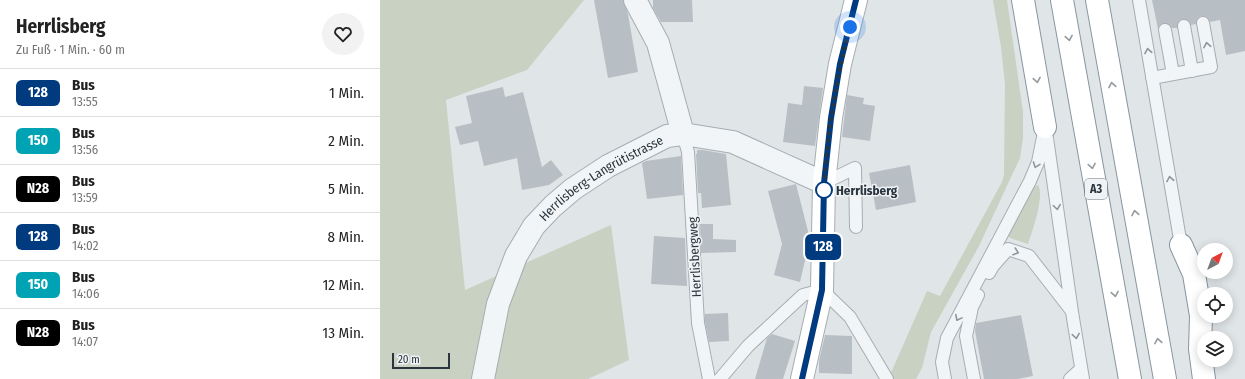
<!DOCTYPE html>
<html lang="de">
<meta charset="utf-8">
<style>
body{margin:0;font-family:"Fira Sans Condensed",sans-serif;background:#f2f2f2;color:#222;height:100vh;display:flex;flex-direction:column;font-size:15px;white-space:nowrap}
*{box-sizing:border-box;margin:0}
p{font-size:13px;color:#767676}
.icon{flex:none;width:22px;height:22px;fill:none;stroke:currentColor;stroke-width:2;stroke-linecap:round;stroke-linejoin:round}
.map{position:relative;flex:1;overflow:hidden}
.details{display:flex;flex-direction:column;background:#fff;width:380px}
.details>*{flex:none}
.badge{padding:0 8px;border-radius:6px;font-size:14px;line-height:26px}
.needle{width:26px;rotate:41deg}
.fabs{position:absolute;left:817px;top:243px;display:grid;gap:8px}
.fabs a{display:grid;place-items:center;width:36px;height:36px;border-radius:50%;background:#fff;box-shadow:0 2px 10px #0003;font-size:20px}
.scale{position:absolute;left:12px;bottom:10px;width:58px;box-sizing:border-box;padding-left:4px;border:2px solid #2a353e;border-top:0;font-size:11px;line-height:14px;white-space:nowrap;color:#2a353e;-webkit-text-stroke:3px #eff3f6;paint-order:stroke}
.you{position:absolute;width:20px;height:20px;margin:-10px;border:3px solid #fff;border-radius:50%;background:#1a73e8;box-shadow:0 0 0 6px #1a73e833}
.map>.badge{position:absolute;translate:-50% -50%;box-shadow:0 0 0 2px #fff}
.round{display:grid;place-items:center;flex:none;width:42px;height:42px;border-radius:21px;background:#f2f2f2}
.summary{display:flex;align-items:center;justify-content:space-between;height:68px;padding:0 16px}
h1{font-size:19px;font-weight:700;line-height:30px}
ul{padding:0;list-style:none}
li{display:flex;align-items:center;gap:12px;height:48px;padding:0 16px;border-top:1px solid #e0e0e0}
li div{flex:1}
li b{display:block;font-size:15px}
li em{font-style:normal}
li .badge{min-width:44px;font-weight:700;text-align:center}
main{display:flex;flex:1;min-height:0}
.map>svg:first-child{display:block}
.green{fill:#c9d1c2}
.building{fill:#b8bfc4}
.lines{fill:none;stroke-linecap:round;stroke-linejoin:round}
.service-casing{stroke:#a6adb2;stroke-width:14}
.minor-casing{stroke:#a6adb2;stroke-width:24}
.secondary-casing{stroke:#a6adb2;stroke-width:24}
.motorway-casing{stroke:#88959e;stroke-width:24}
.service{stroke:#f2f5f7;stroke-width:12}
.minor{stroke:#f2f5f7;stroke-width:22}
.secondary{stroke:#fff;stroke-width:22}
.motorway{stroke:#fff;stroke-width:22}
.oneway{stroke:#949a9e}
.oneway2{stroke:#8e959a}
.line-casing{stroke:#fff;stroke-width:9}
.line{stroke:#003b80;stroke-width:6}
.walk{stroke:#2a353e;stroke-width:4;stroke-dasharray:0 7.2}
.stop-dot{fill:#fff;stroke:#003b80;stroke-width:2}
.labels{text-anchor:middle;stroke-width:3;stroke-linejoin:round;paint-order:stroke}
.shield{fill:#eff3f6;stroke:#656e75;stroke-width:1}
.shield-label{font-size:12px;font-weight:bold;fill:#2a353e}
.street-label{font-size:13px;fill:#2a353e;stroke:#eff3f6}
.stop-label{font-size:13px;font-weight:bold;fill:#2a353e;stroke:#eff3f6;text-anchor:start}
</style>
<main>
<section class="details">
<div class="summary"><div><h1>Herrlisberg</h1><p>Zu Fuß · 1 Min. · 60 m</p></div><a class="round"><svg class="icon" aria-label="heart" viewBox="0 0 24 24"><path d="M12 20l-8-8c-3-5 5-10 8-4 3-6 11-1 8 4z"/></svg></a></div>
<ul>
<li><span class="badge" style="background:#003b80;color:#fff">128</span><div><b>Bus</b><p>13:55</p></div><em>1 Min.</em></li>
<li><span class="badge" style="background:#00a3b4;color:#fff">150</span><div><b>Bus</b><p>13:56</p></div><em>2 Min.</em></li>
<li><span class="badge" style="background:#000;color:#fff">N28</span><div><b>Bus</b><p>13:59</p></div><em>5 Min.</em></li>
<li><span class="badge" style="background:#003b80;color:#fff">128</span><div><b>Bus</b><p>14:02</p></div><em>8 Min.</em></li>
<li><span class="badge" style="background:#00a3b4;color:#fff">150</span><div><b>Bus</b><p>14:06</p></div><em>12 Min.</em></li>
<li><span class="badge" style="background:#000;color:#fff">N28</span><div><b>Bus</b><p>14:07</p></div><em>13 Min.</em></li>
</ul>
</section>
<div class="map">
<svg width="865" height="379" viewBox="0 0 865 379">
<rect width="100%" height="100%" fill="#e0e5e8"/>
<path class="green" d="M0,0H204L147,70L66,100L85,290L231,225L249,360L208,379H0Z
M613,0H627L643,112V138L640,158L599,246L551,332L542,368L536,379H512L510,375L547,291L560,296L622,182L624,175L625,84L621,47Z
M658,185C665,195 652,232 648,244L630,238L628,236L654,187Z"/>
<path class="building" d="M214,0H243L248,14L258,72L228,78Z
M273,0H312L313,22H281L273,8Z
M772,0H865V51L846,55L840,20L830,22L828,18L825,16H821L818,18L816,24L811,25L809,21L803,19L799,21L797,28H792L790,25L784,23L780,25L778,29Z
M424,86L443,88L435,146L403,142L408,103L422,105Z
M123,87L125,97L143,92L162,167L171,160L183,175L169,185L142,190L137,158L104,166L98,141L80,145L75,127L92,123L86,96Z
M467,95L484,98L483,104L495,106L490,141L462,137Z
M317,150H323L346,154L351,205L322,208L321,193H318L316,154H317Z
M301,156L303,195L267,199L262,163L266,161Z
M530,165L536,202L496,210L489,173Z
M416,184L430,239L420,282L394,275L402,244L388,191Z
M320,224H333V239L356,240V252L321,253Z
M274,236L305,238L307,286L271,284Z
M348,313L349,341L329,342L325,322V314Z
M641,315L653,376L638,379H604L595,331L596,323Z
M392,334L415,341L403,379H375L387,338Z
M445,335L472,336V374L439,373V361Z"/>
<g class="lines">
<g class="service-casing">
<path id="service" d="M759,0L801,245
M804,26L812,71
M785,30L793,74
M772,78L831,67L823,23
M303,134L308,152L318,323L329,379
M667,138L692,312L703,379
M444,183L475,168L476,227
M609,273L613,266L628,249L649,256L691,310
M340,379L368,346L423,295L442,290L470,317L507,379
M565,379L562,362L567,338L650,181L658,162L665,127
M594,379L586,336L592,307L598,295
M690,379L701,369"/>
</g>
<g class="minor-casing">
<g id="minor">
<path d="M255,0L278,43L303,134"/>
<path id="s1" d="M103,379L118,304L136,256L154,226L173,206L193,189L228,166L287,136L303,134L353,142L444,183"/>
</g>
</g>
<g class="secondary-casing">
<path id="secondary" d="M422,379L442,290L444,183L451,118L460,64L476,0"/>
</g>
<g class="motorway-casing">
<path id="motorway" d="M643,0L665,127
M682,0L750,379
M717,0L785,379
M801,245L814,274L821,316L820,349L824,379"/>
</g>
<use href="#service" class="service"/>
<use href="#minor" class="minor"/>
<use href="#secondary" class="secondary"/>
<use href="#motorway" class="motorway"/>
</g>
<defs><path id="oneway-chevron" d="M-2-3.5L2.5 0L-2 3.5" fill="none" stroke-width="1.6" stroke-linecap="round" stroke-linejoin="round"/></defs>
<g class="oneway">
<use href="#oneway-chevron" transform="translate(689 38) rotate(80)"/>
<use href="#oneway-chevron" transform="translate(657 80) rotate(80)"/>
<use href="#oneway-chevron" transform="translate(732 85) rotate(-100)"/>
<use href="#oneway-chevron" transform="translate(712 166) rotate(80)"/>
<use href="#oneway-chevron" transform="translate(755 213) rotate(-100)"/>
<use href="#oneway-chevron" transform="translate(735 294) rotate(80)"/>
<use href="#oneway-chevron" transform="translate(778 341) rotate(-100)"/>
</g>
<g class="oneway2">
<use href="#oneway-chevron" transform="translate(827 45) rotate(-101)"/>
<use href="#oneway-chevron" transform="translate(768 51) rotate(-100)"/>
<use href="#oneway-chevron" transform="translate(656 165) rotate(110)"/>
<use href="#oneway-chevron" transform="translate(790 179) rotate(-100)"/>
<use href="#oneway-chevron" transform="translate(677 207) rotate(82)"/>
<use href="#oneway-chevron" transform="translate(636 252) rotate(19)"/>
<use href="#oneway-chevron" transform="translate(578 318) rotate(118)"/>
<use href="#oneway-chevron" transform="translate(696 336) rotate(81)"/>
</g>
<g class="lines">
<g class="line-casing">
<path id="line" d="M422,379L442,290L444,183L451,118L460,64L476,0"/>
</g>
<use href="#line" class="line"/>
<path class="walk" d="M444,190V194C446,138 456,81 470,27"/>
</g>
<circle class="stop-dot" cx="444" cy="190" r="8"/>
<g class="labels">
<rect class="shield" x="705" y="179" width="22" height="20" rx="3"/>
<g class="shield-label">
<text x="716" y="193">A3</text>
</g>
<g class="street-label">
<text dy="5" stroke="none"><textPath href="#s1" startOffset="246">Herrlisberg-Langrütistrasse</textPath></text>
<text transform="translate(314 257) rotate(-93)" y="5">Herrlisbergweg</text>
</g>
<g class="stop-label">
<text x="456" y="195">Herrlisberg</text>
</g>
</g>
</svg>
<div class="fabs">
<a><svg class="needle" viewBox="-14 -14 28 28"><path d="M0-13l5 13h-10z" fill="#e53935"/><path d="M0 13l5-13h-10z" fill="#767676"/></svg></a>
<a><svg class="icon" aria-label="locate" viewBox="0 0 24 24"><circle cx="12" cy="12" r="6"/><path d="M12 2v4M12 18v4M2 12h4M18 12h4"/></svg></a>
<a><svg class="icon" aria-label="layers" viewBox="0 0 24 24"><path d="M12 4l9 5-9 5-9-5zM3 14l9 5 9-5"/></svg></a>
</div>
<div class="scale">20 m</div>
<div class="you" style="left:470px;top:27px"></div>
<b class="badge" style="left:443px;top:247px;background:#003b80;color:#fff">128</b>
</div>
</main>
